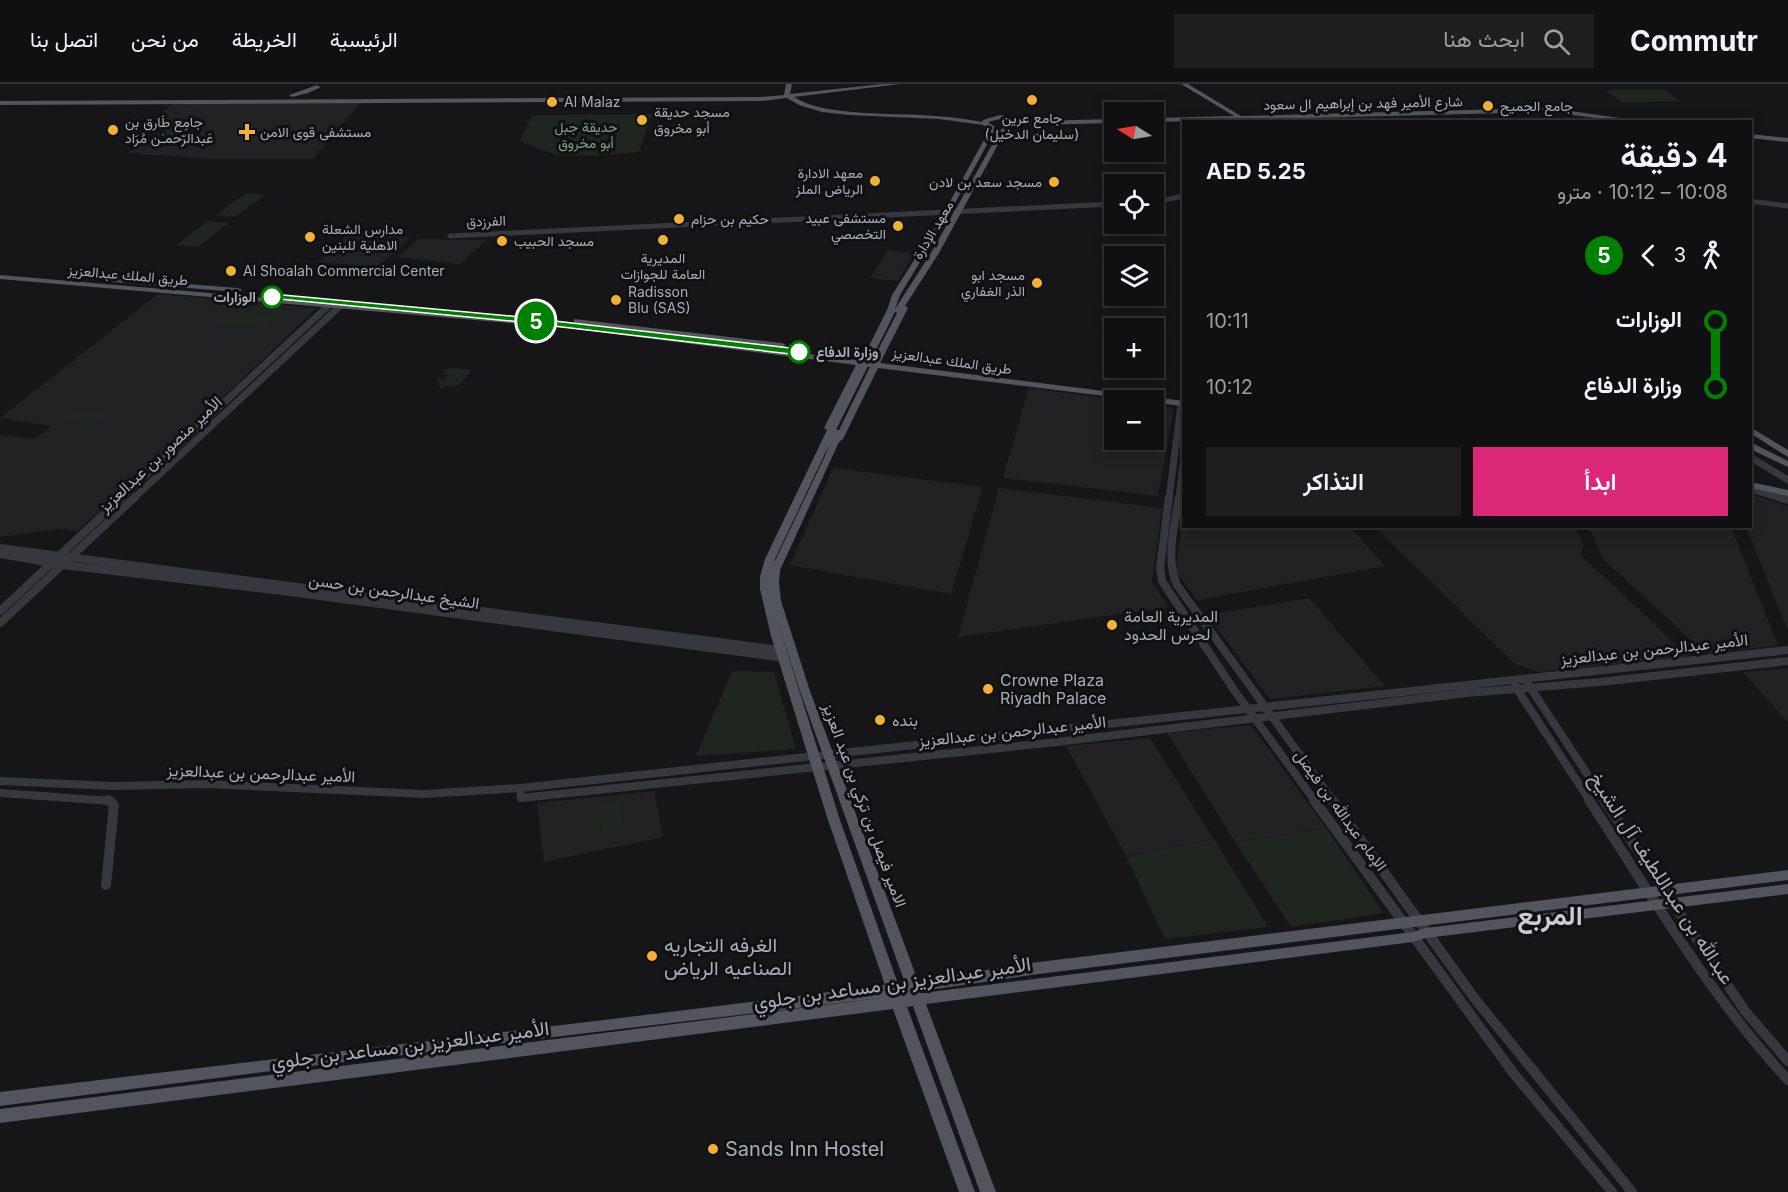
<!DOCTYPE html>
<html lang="ar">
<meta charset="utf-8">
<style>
body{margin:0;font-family:Inter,Vazirmatn,sans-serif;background:#1e1e20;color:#f1f3f6;direction:rtl;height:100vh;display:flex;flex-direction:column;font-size:22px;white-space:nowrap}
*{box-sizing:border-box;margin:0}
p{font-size:20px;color:#9c9d9f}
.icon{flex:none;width:33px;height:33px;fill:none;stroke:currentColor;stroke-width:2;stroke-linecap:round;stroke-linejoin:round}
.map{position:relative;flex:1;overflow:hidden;direction:ltr}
.side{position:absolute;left:1182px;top:36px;width:570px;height:408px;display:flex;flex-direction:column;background:#101012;border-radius:0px;box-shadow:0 3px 15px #0003,0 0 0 2px #303032;direction:rtl}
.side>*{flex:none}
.badge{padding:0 12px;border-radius:20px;font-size:21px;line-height:39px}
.needle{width:39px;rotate:281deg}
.controls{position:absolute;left:1104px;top:18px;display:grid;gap:12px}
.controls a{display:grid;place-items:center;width:60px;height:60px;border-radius:0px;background:#101012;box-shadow:0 3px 15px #0003,0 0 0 2px #303032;font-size:30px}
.map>.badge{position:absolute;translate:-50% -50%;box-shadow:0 0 0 3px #fff}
.legs{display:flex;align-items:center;gap:9px;height:66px;padding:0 24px;font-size:20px}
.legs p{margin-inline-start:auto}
.head{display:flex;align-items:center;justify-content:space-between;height:102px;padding:0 24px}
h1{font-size:33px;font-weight:600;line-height:45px}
.primary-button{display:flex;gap:12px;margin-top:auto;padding:12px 24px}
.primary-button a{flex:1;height:69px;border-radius:0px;background:#db2777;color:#fff;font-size:24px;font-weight:600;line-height:69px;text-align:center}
.primary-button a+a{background:#1e1e20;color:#f1f3f6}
ul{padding:0 24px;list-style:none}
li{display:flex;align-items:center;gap:21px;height:66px;font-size:22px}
li i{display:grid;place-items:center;width:9px;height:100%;margin:0 8px;background:currentColor}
li i::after{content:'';width:15px;height:15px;margin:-8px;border:4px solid;border-radius:50%;background:#101012}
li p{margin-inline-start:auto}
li:first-child i{background:linear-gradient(#0000 50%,currentColor 0)}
li:last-child i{background:linear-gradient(currentColor 50%,#0000 0)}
header{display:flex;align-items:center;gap:36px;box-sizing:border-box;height:84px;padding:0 30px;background:#101012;border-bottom:2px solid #303032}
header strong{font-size:28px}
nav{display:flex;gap:33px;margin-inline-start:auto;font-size:21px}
.search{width:420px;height:54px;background:#1e1e20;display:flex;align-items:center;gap:15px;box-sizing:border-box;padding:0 21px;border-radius:0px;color:#9c9d9f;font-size:22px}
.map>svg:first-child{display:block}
.built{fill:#222225}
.green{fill:#1e261f}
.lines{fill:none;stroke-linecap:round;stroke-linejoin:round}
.minor-far3{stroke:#37383d;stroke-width:5}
.minor-far2{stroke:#37383d;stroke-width:7}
.minor-far1{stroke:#37383d;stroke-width:8}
.minor{stroke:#37383d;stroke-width:10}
.major{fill:#53555c;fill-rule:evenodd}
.major-bridge{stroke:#53555c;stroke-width:8}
.line-1{fill:#008000;stroke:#fff;stroke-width:1.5}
.poi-dot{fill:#f2b134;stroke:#111113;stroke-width:2}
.stop-1-dot{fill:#fff;stroke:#008000;stroke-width:3}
.labels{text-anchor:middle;stroke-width:6;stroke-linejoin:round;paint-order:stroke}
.far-poi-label{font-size:14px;fill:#a8adb8;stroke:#111113;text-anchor:start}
.far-street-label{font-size:14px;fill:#a8adb8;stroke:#111113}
.far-park-label{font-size:14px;fill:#7fa381;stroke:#111113}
.far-stop-label{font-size:14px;font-weight:bold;fill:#a8adb8;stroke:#111113;text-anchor:end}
.street-label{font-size:16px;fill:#a8adb8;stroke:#111113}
.poi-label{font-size:16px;fill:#a8adb8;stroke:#111113;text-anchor:start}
.near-street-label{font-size:20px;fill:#a8adb8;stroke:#111113}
.near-poi-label{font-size:20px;fill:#a8adb8;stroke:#111113;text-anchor:start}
.near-district-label{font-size:27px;font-weight:bold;fill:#c9ccd4;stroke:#111113}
</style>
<header>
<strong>Commutr</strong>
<div class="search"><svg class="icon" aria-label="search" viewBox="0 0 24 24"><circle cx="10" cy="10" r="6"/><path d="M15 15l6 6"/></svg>ابحث هنا</div>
<nav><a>الرئيسية</a><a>الخريطة</a><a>من نحن</a><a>اتصل بنا</a></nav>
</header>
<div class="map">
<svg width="1788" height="1108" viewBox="0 0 1788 1108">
<rect width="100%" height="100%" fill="#161618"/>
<path class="built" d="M360,19L313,75H210L127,69L164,45V42L147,40L173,20Z
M351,149L410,154L377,183L318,178Z
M418,155L486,156L460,180L398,173Z
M888,166L914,169L898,197L870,194Z
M158,210L317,224L177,357L77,447L57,445L0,453V351L35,355L52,342L0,334Z
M1029,304L1120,316H1114V356H1154V321L1174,324L1158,412L1003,394Z
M833,384L983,403L951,510L790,481Z
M999,404L1162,424L1152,498L1169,523L958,553Z
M1751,410L1788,422V547L1746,443L1750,442Z
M1183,425L1184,442L1350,443L1385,482L1197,516L1176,488Z
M1375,443H1575L1584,462L1580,470L1689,573L1539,588L1515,580Z
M1589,443H1731L1778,561L1706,570L1603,475Z
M1309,514L1385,602L1270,615L1207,531Z
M1788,584V639L1743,588Z
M1251,641L1326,744L1235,758L1167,649Z
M1150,654L1214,755L1126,772L1066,662Z
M654,707L663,753L544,778L537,719Z"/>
<path class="green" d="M1663,5L1681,17L1622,19L1605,6Z
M652,30L639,68L590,72L556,71L520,57L532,31Z
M246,109L265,111L235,133L216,131Z
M208,137L229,139L198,163L176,161Z
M232,227L279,231L265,244L214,240L224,229Z
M449,284L472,286L459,301L440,304L437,294L443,295L441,299L448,291L442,290Z
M74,326L108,330L94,341L60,337Z
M732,587L774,588L796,665L696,672Z
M618,716L625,747L603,752L597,720Z
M1326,744L1384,829L1291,843L1235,758Z
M1214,755L1268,843L1165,855L1126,772Z"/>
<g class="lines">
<path class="minor-far3" d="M1750,117L1788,122
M1154,118L1184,112
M450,152L1114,120"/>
<path class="minor-far2" d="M1750,373L1788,396
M1750,405L1784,415
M120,415L329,221
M133,415L340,222
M1169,415L1181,320
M1179,415L1184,372"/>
<path class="minor-far1" d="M1169,413L1160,484L1162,497L1234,606L1315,717
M1179,413C1175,441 1165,475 1177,501L1333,717
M1779,413L1788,416
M0,464L780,566
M0,470L63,481L290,508L784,574
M0,527L122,413
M0,539L135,413
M1528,600L1605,717
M1515,602L1590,717
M0,697L113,702L208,700L424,710L520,704L1788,566
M520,704L521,714L1048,659L1467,609L1600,598L1788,577
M0,709L111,717"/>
<path class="minor" d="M1314,716L1514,990L1612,1108
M1332,716L1475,915L1632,1108
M1589,716C1652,812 1710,912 1788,996
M1604,716L1745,927L1788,977
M106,801L114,721L108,716"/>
<path class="major" d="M786,0H792L790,10L882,0H900L794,13C815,26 842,27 866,29C905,31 944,30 982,38L983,36L1000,31L1033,37L1114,35V39L1033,41L1019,39V42L1006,46L939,169L905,222L908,224L880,279L1184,317V322L1154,319V316H1137L878,284L843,355L839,358L780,486L779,499L781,517L810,607L918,897L1031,879L1788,786V796L1031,891L922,907V909L1413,848L1426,844L1788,800V810L1426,854L1413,858L926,920L996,1108H980L913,922L907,923L975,1108H959L893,925L0,1039V1025L889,913L302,983L0,1022V1008C295,972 590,939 885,901L828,736L771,552L760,505V493L765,475L827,346L824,344L856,281L567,244L0,195V191L567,240L872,278L897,229L894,227L891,229L887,227L892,211L942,132L990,45L983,41L939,35L849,31L822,28L799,21L787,14L761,17L0,21V17L761,13L784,11ZM1000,35L1013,38L1014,40L1001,45L931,169L895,225L900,211L948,132L996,44L988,38ZM861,282L870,283L839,346L832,345L862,283ZM829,361L825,372L775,477V475ZM775,530L800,607L905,899L898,900L840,736Z
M1181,0H1188L1241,32L1549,24L1648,38H1627L1549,28L1154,38V34L1234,32Z
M317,1L320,3L319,4L308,9L292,13L289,11Z
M1750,50L1788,54V58L1750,54Z
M110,194L238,204L242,206L238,208L113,198L109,196Z
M574,235L782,259L786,261L782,263L577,239H574Z
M1750,343L1788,366V373L1750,349Z
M1750,358L1788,377V383L1750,365Z
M1750,398L1788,406V412L1750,404Z"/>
<path class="major-bridge" d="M831,347L891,227"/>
</g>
<path class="line-1" d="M272,210L511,232L799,265L803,268L799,271L511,237L269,214L268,213Z"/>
<g class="poi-dot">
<circle cx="1032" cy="16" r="6"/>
<circle cx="552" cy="18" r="6"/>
<circle cx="1488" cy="22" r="6"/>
<circle cx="642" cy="36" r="6"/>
<circle cx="113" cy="46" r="6"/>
<path d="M244 39h6v6h6v6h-6v6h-6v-6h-6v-6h6z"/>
<circle cx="875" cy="97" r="6"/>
<circle cx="1054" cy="98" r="6"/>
<circle cx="679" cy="135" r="6"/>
<circle cx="898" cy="142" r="6"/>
<circle cx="310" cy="153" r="6"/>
<circle cx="663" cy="156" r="6"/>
<circle cx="502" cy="157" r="6"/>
<circle cx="231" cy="187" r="6"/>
<circle cx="1037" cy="199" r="6"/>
<circle cx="616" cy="216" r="6"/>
<circle cx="1112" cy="541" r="6"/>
<circle cx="988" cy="605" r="6"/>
<circle cx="880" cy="636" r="6"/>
<circle cx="652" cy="872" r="6"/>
<circle cx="713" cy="1065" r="6"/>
</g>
<g class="stop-1-dot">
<circle cx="272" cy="213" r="10"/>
<circle cx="799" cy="268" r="10"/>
</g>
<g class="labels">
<g class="far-poi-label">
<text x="564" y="23">Al Malaz</text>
<text x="1500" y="27">جامع الجميح</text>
<text x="654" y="33">مسجد حديقة<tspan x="654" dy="16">أبو مخروق</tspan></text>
<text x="1032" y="39" text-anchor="middle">جامع عرين<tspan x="1032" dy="16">(سليمان الدخيل)</tspan></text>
<text x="125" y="43">جامِع طَارق بن<tspan x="125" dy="16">عَبدالرّحمـٰن مُرَاد</tspan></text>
<text x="260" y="53">مستشفى قوى الامن</text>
<text x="863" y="94" text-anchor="end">معهد الادارة<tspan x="863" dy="16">الرياض الملز</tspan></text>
<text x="1042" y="103" text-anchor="end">مسجد سعد بن لادن</text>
<text x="886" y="139" text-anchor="end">مستشفى عبيد<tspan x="886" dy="16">التخصصي</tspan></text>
<text x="691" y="140">حكيم بن حزام</text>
<text x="322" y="150">مدارس الشعلة<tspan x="322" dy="16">الاهلية للبنين</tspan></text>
<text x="514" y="162">مسجد الحبيب</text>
<text x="663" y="179" text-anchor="middle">المديرية<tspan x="663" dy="16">العامة للجوازات</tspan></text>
<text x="243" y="192">Al Shoalah Commercial Center</text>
<text x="1025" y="196" text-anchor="end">مسجد ابو<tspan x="1025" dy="16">الذر الغفاري</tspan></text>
<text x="628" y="213">Radisson<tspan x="628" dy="16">Blu (SAS)</tspan></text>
</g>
<g class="far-street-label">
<text transform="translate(1363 19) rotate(-1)" y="5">شارع الأمير فهد بن إبراهيم ال سعود</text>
<text transform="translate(486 137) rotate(-2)" y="5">الفرزدق</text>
<text transform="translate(933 146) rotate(-59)" y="5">معهد الإدارة</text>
<text transform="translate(128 191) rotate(5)" y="5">طريق الملك عبدالعزيز</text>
<text transform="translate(952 277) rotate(8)" y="5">طريق الملك عبدالعزيز</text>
</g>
<g class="far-park-label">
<text x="586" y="48">حديقة جبل<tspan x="586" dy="16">أبو مخروق</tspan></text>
</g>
<g class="far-stop-label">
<text x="256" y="218">الوزارات</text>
<text x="816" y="273" text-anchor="start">وزارة الدفاع</text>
</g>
<g class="street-label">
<text transform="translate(160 370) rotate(-43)" y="6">الأمير منصور بن عبدالعزيز</text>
<text transform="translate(394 507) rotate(8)" y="6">الشيخ عبدالرحمن بن حسن</text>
<text transform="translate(1654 565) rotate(-6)" y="6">الأمير عبدالرحمن بن عبدالعزيز</text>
<text transform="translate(1012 647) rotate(-6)" y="6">الأمير عبدالرحمن بن عبدالعزيز</text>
<text transform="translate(261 689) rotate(2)" y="6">الأمير عبدالرحمن بن عبدالعزيز</text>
<text transform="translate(865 721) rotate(70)" y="6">الامير فيصل بن تركي بن عبد العزيز</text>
<text transform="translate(1341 726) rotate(54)" y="6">الإمام عبدالله بن فيصل</text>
</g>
<g class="poi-label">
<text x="1124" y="538">المديرية العامة<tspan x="1124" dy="18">لحرس الحدود</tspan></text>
<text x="1000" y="602">Crowne Plaza<tspan x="1000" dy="18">Riyadh Palace</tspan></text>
<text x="892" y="642">بنده</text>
</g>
<g class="near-street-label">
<text transform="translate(1662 794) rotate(57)" y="7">عبدالله بن عبداللطيف آل الشيخ</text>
<text transform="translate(892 899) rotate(-8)" y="7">الأمير عبدالعزيز بن مساعد بن جلوي</text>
<text transform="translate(410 961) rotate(-7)" y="7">الأمير عبدالعزيز بن مساعد بن جلوي</text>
</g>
<g class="near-poi-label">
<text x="664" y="868">الغرفه التجاريه<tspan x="664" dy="23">الصناعيه الرياض</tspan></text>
<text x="725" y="1072">Sands Inn Hostel</text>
</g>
<g class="near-district-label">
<text x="1550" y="841">المربع</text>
</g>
</g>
</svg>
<div class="controls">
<a><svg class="needle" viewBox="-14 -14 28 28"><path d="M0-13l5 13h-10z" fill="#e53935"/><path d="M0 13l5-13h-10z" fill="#9c9d9f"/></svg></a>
<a><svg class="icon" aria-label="locate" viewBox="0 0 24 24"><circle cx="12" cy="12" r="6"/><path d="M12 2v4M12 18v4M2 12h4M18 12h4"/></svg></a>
<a><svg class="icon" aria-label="layers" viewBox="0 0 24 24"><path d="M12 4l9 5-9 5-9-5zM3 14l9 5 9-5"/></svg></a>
<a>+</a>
<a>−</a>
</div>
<b class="badge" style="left:536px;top:237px;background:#008000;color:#fff">5</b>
<section class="side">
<div class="head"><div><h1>4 دقيقة</h1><p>10:08 – 10:12 · مترو</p></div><b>AED 5.25</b></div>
<div class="legs"><svg class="icon" aria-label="walk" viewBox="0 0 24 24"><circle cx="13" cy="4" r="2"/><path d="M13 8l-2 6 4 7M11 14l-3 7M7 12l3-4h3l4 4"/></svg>3<svg class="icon" aria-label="back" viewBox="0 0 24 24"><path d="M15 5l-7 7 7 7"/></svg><b class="badge" style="background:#008000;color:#fff">5</b></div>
<ul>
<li><i style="color:#008000"></i><b>الوزارات</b><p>10:11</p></li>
<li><i style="color:#008000"></i><b>وزارة الدفاع</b><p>10:12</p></li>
</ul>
<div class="primary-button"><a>ابدأ</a><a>التذاكر</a></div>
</section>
</div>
